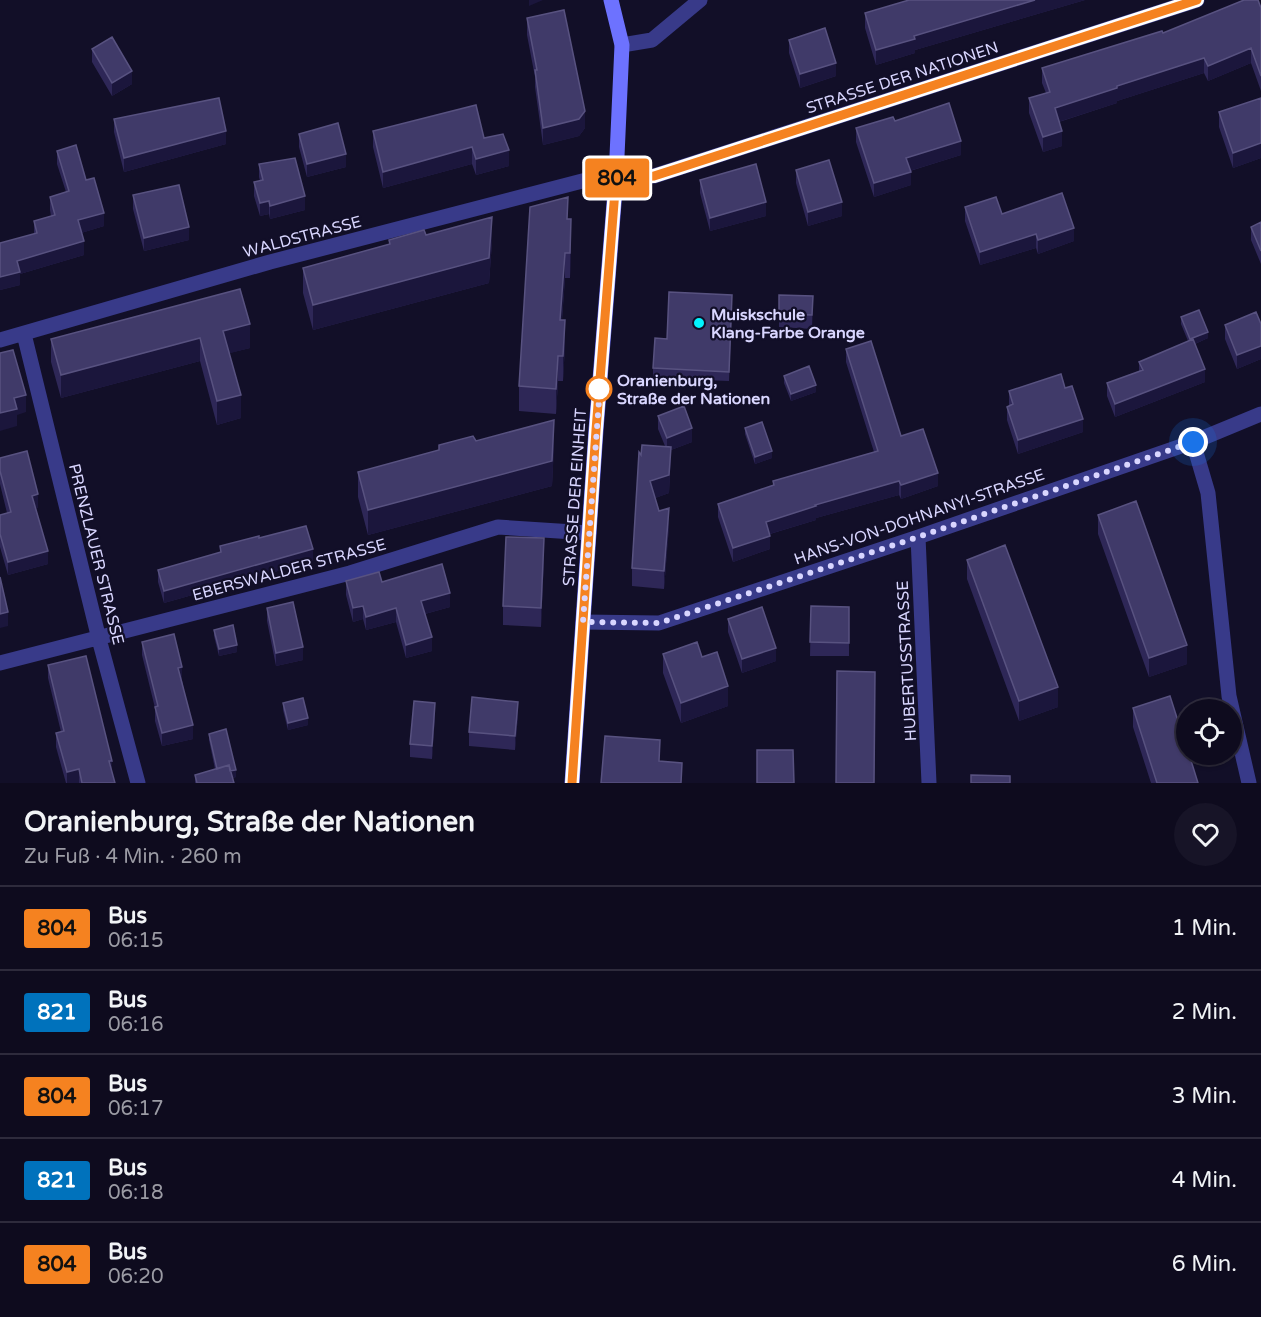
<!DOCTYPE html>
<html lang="de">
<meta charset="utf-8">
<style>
body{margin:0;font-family:"Varela Round",sans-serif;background:#171427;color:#f1f3f6;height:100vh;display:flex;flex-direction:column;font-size:22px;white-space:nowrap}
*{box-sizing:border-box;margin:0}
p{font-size:20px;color:#9b9ba4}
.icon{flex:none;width:33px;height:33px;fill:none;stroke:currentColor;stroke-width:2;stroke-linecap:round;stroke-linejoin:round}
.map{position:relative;height:783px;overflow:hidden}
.side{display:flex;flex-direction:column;background:#0e0b1e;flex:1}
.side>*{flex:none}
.badge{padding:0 12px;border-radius:4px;font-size:21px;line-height:39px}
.controls{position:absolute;left:1176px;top:699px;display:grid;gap:12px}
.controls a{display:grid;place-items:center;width:66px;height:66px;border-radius:50%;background:#0e0b1e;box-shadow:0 2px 4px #0004,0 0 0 2px #2e2b3c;font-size:30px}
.you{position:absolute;width:30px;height:30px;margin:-15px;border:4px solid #fff;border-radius:50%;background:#1a73e8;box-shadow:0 0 0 9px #1a73e833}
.map>.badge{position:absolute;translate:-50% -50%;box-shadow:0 0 0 3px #fff}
.round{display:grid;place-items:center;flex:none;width:63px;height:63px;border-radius:32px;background:#171427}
.summary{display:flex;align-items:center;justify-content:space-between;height:102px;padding:0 24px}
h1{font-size:28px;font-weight:700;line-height:45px}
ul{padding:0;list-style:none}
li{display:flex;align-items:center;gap:18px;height:84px;padding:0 24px;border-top:2px solid #2e2b3c}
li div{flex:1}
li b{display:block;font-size:22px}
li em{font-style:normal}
li .badge{min-width:66px;font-weight:700;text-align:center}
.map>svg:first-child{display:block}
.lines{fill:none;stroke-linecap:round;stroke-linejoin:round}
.street{stroke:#383a89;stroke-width:15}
.secondary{stroke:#6d72ff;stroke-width:15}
.wall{fill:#2e2757}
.shaded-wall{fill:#1b163c}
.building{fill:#403a69;stroke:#585280;stroke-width:1.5}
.line-casing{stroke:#fff;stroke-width:14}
.line{stroke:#f58220;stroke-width:9}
.walk{stroke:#d9d6ff;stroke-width:6;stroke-dasharray:0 10.8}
.poi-dot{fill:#02f4ff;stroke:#120f28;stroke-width:2}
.stop-dot{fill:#fff;stroke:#f58220;stroke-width:3}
.labels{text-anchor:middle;stroke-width:4.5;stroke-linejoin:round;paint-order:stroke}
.street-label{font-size:16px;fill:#d9d6ff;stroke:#120f28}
.poi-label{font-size:16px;font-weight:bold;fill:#d9d6ff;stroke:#120f28;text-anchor:start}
.stop-label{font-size:16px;font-weight:bold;fill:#d9d6ff;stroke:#120f28;text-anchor:start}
</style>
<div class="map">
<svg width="1261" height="783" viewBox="0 0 1261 783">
<rect width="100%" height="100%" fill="#120f28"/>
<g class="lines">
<path class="street" d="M622,45L652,40L700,0
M24,334L99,639L138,783
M0,340L270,262L590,179L654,176L1197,0
M1193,442L1208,493L1229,696L1249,783
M918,537L929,783
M583,622L659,623L918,537L1193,442L1261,414
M0,663L350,573L498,527L589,533"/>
<path class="secondary" d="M572,783L596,430L616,178L622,45L611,0"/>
</g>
<path class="wall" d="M909,0H1085L915,50V53L876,65L865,28V13Z
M1261,8V91L1251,63L1208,81L1204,73L1117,101V103L1059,122L1062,146L1043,152L1029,113V98L1046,93L1042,83V68L1163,33Z
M527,18L585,128L579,136L543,145L535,87V77L527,35Z
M789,40L836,76L800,88L789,53Z
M92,49L132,84L112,96L92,62Z
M1261,98V158L1233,168L1219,127V112Z
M114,119L226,144L124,172L114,132Z
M895,121L961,155L910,171L911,185L874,197L856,142V128Z
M373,131L484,138L509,166L476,175L472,164L383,188L373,147Z
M299,134L346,167L307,177L299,147Z
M57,151L86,180L104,226L81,233L84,255L20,274V285L0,290V243L34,234V221L51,216L50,210V197L66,192L57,164Z
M259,164L305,210L270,219L269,214L260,216L254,196V182L260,181L259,177Z
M796,170L842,216L808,226L796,183Z
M700,180L766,216L710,231L700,193Z
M133,195L189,240L144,251L133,209Z
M965,207L1002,214L1074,241L1038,254L1036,248L980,265L965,221Z
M568,219L571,244L570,278H565L562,320L565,345L563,381H558L556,414L519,411V386Z
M1261,222V264L1251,240V227Z
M426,235L492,242L489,283L313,330L303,293V268L389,244V240Z
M240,289L250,348L229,353L241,418L217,425L200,361L61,398L51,362V339Z
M779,295L813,296L812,329L779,327Z
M732,304L729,381L653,378V368L667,339Z
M1181,317L1208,338L1195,344L1205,382L1115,417L1107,396V383L1139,372V362L1188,341L1181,324Z
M1261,324V359L1237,369L1225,339V325Z
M846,349L901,436L938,486L901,499L899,495L816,518V520L770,534V549L733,562L718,517V504L773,486V481L874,452L846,362Z
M784,376L816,392L791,401L784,383Z
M1065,388L1083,432L1018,454L1007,420V407L1009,406V391Z
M658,416L692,442L671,450L669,493L655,498L659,511L669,526L664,589L632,586V568L641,455L665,446L658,429Z
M745,428L772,458L755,464L745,434Z
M554,445L552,486L368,535L358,497V472Z
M0,458L38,508H36L48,564L8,575L0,547V515L7,513L0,484Z
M1098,515L1187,664L1149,677L1098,534Z
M259,538L313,561L164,603L158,582V570L220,553V546Z
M544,558L541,627L503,625V606Z
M967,560L1058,707L1019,721L967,579Z
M346,581L382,582L450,607L425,614L432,651L406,658L396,622L366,630L363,619L353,622L346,595Z
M811,606L849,607V656H810Z
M267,608L303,660L276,666L267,621Z
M728,619L776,661L742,673L728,632Z
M214,630L237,652L219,656L214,636Z
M142,642L182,680L193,739L162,746L155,721V708L142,655Z
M663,654L702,657L728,706L681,723L663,673Z
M48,665L112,774L115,783H66L56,747V733L61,732L48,678Z
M283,703L308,725L288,730L283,710Z
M1133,708L1198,783H1151L1133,727Z
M518,715L515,750L469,746V732Z
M435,716L432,759L410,757V744Z
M209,734L236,777L232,778L234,783H195V775L215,769L209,740Z"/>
<path class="shaded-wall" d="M529,0H543L529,6Z
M1035,0H1085L915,50V53L876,65V50L914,36Z
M1251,48V63L1208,81V66Z
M1204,58V73L1117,101V103L1055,123V108L1117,86Z
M836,63V76L800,88V74Z
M132,71V84L112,96V83Z
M585,111V128L579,136L543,145V128Z
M226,131V144L124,172V158Z
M1062,131V146L1043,152V137Z
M961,141V155L906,172V158Z
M1261,143V158L1233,168V153Z
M472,147V164L383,188V172Z
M509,150V166L476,175V159Z
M346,154V167L307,177V164Z
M911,172V185L874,197V183Z
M305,196V210L270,219V206Z
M269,201V214L260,216V203Z
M766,202V216L710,231V218Z
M842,202V216L808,226V212Z
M104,213V226L78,234V220Z
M492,217V242L489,283L313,330V305Z
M571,219V244L570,278V253Z
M189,227V240L144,251V238Z
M1074,228V241L1038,254V240Z
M1036,234V248L980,265V252Z
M84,241V255L20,274V285L0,290V277L17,261Z
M565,253V278L560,345V320Z
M565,320V345L563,381V356Z
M250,324V348L223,355V331Z
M1208,332V338L1190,346V339Z
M200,338V361L61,398V375Z
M1261,346V359L1237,369V355Z
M558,356V381L556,414V389Z
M1205,369V382L1115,417V404Z
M816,385V392L791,401V394Z
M26,395V412L17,415V426L0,431V413L14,398Z
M241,395V418L217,425V401Z
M1083,419V432L1018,454V440Z
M554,420V445L552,486L368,535V510Z
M692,428V442L671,450L669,493L650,500V481L667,451V438Z
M772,451V458L755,464V457Z
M938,473V486L901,499V485Z
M899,481V495L816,518V520L766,535V522L815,505Z
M38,494V508L32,509V496Z
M669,508V526L664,589V571Z
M770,536V549L733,562V548Z
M544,538V558L541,627V608Z
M313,549V561L164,603V591Z
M48,551V564L8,575V562Z
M450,593V607L421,615V601Z
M363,606V619L353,622V608Z
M396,608V622L366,630V617Z
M8,612V626L0,628V614Z
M432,637V651L406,658V645Z
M237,645V652L219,656V649Z
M1187,645V664L1149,677V658Z
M303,647V660L276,666V653Z
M776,648V661L742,673V659Z
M182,667V680L178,681V668Z
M728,686V706L681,723V703Z
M1058,687V707L1019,721V701Z
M518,702V715L515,750V736Z
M435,703V716L432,759V746Z
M308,718V725L288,730V723Z
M193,725V739L162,746V733Z
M109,761H112V774Z
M79,769V783H67V772Z
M236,770V777L218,781V774Z"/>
<path class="building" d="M909,0H1035L914,36L915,39L876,50L865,13Z
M1244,0H1258L1261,8V76L1251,48L1208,66L1204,58L1117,86V88L1055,108L1062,131L1043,137L1029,98L1050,92L1042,68L1162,31L1163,33Z
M564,10L585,111L579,119L543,128L535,70H537L527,18Z
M825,28L836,63L800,74L789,40Z
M112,37L132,71L112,83L92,49Z
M219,98L226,131L124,158L114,119Z
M1261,98V143L1233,153L1219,112Z
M949,103L961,141L906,158L911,172L874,183L856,128L893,117L895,121Z
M476,105L484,138L503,134L509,150L476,159L472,147L383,172L373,131Z
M338,123L346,154L307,164L299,134Z
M76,145L86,180L94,178L104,213L78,220L84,241L17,261L20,272L0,277V243L37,233L34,221L55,215L50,197L69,191L57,151Z
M295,158L305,196L270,206L269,201L260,203L254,182L263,180L259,164Z
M829,160L842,202L808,212L796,170Z
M756,164L766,202L710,218L700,180Z
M179,185L189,227L144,238L133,195Z
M1062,193L1074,228L1038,240L1036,234L980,252L965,207L996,197L1002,214Z
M568,197L567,219H571L570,253H565L560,320H565L563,356H558L556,389L519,386L530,207Z
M492,217L489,258L313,305L303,268L390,244L389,240L424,230L426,235Z
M1261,222V251L1251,227Z
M240,289L250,324L223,331L241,395L217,401L200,338L61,375L51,339Z
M669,292L732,295L729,372L653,368L655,338L667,339Z
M779,295L813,296L812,315L779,314Z
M1199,310L1208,332L1190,339L1181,317Z
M1256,312L1261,324V346L1237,355L1225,325Z
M1193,339L1205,369L1115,404L1107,383L1143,370L1139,362Z
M871,341L901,436L923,429L938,473L901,485L899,481L815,505L816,506L766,522L770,536L733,548L718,504L774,485L773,481L878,451L846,349Z
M13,350L26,395L14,398L17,409L0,413V353Z
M809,366L816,385L791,394L784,376Z
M1061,374L1065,388L1072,386L1083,419L1018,440L1007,407L1013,404L1009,391Z
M684,406L692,428L667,438L658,416Z
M554,420L552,461L368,510L358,472L439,450V445L473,436L476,441Z
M762,422L772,451L755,457L745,428Z
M642,445L671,447L669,475L650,481L659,511L669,508L664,571L632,568L639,452L641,455Z
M27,451L38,494L32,496L48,551L8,562L0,534V515L11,512L0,471V458Z
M1136,501L1187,645L1149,658L1098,515Z
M306,526L313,549L164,591L158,570L221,552L220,546L259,536V538Z
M506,537L544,538L541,608L503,606Z
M1005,545L1058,687L1019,701L967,560Z
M442,564L450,593L421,601L432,637L406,645L396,608L366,617L363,606L353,608L346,581L379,572L382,582Z
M0,577L8,612L0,614Z
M293,602L303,647L276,653L267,608Z
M811,606L849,607V643L810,642Z
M762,607L776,648L742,659L728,619Z
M233,625L237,645L219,649L214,630Z
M174,634L182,667L178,668L193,725L162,733L155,707L158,706L142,642Z
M697,642L702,657L717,652L728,686L681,703L663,654Z
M86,656L112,761H109L115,783H82L79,769L67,772L56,733L64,731L48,665Z
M837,671L875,672L874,783H836Z
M1170,696L1186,746V754H1189L1198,783H1157L1133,708Z
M472,697L518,702L515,736L469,732Z
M303,698L308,718L288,723L283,703Z
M414,701L435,703L432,746L410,744Z
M226,729L236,770L230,771L229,765L217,769L209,734Z
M605,736L660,740L659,761L682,763L681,783H601Z
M757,750H793L794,783H757Z
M229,765L234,783H197L195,775Z
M971,775L1010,776V783H971Z"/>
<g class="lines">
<g class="line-casing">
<path id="line" d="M572,783L596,430L616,178L654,176L679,168L1197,0"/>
</g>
<use href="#line" class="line"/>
<path class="walk" d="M599,389L600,386L583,622L659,623L918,537L1193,442"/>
</g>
<circle class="poi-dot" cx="699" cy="323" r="6"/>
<circle class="stop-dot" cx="599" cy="389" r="12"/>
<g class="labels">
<g class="street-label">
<text transform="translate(902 77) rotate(-18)" y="6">STRASSE DER NATIONEN</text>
<text transform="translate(302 236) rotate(-15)" y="6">WALDSTRASSE</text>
<text transform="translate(574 497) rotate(-86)" y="6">STRASSE DER EINHEIT</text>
<text transform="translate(919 516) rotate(-19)" y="6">HANS-VON-DOHNANYI-STRASSE</text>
<text transform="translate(97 554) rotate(76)" y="6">PRENZLAUER STRASSE</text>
<text transform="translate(289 569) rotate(-15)" y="6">EBERSWALDER STRASSE</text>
<text transform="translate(906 661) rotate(-93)" y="6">HUBERTUSSTRASSE</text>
</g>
<g class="poi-label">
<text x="711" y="320">Muiskschule<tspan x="711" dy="18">Klang-Farbe Orange</tspan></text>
</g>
<g class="stop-label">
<text x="617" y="386">Oranienburg,<tspan x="617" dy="18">Straße der Nationen</tspan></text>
</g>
</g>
</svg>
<div class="controls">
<a><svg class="icon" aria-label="locate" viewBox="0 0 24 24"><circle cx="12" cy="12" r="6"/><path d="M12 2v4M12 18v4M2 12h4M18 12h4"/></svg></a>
</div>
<div class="you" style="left:1193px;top:442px"></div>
<b class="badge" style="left:617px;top:178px;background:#f58220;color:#111">804</b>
</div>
<section class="side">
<div class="summary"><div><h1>Oranienburg, Straße der Nationen</h1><p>Zu Fuß · 4 Min. · 260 m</p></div><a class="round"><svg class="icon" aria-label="heart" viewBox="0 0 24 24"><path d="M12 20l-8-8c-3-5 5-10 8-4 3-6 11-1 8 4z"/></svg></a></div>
<ul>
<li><span class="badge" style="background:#f58220;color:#111">804</span><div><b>Bus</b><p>06:15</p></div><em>1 Min.</em></li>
<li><span class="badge" style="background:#0072bc;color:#fff">821</span><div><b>Bus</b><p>06:16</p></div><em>2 Min.</em></li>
<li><span class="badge" style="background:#f58220;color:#111">804</span><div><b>Bus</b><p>06:17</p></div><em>3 Min.</em></li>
<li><span class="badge" style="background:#0072bc;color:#fff">821</span><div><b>Bus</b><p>06:18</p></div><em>4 Min.</em></li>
<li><span class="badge" style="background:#f58220;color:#111">804</span><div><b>Bus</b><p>06:20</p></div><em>6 Min.</em></li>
</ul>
</section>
